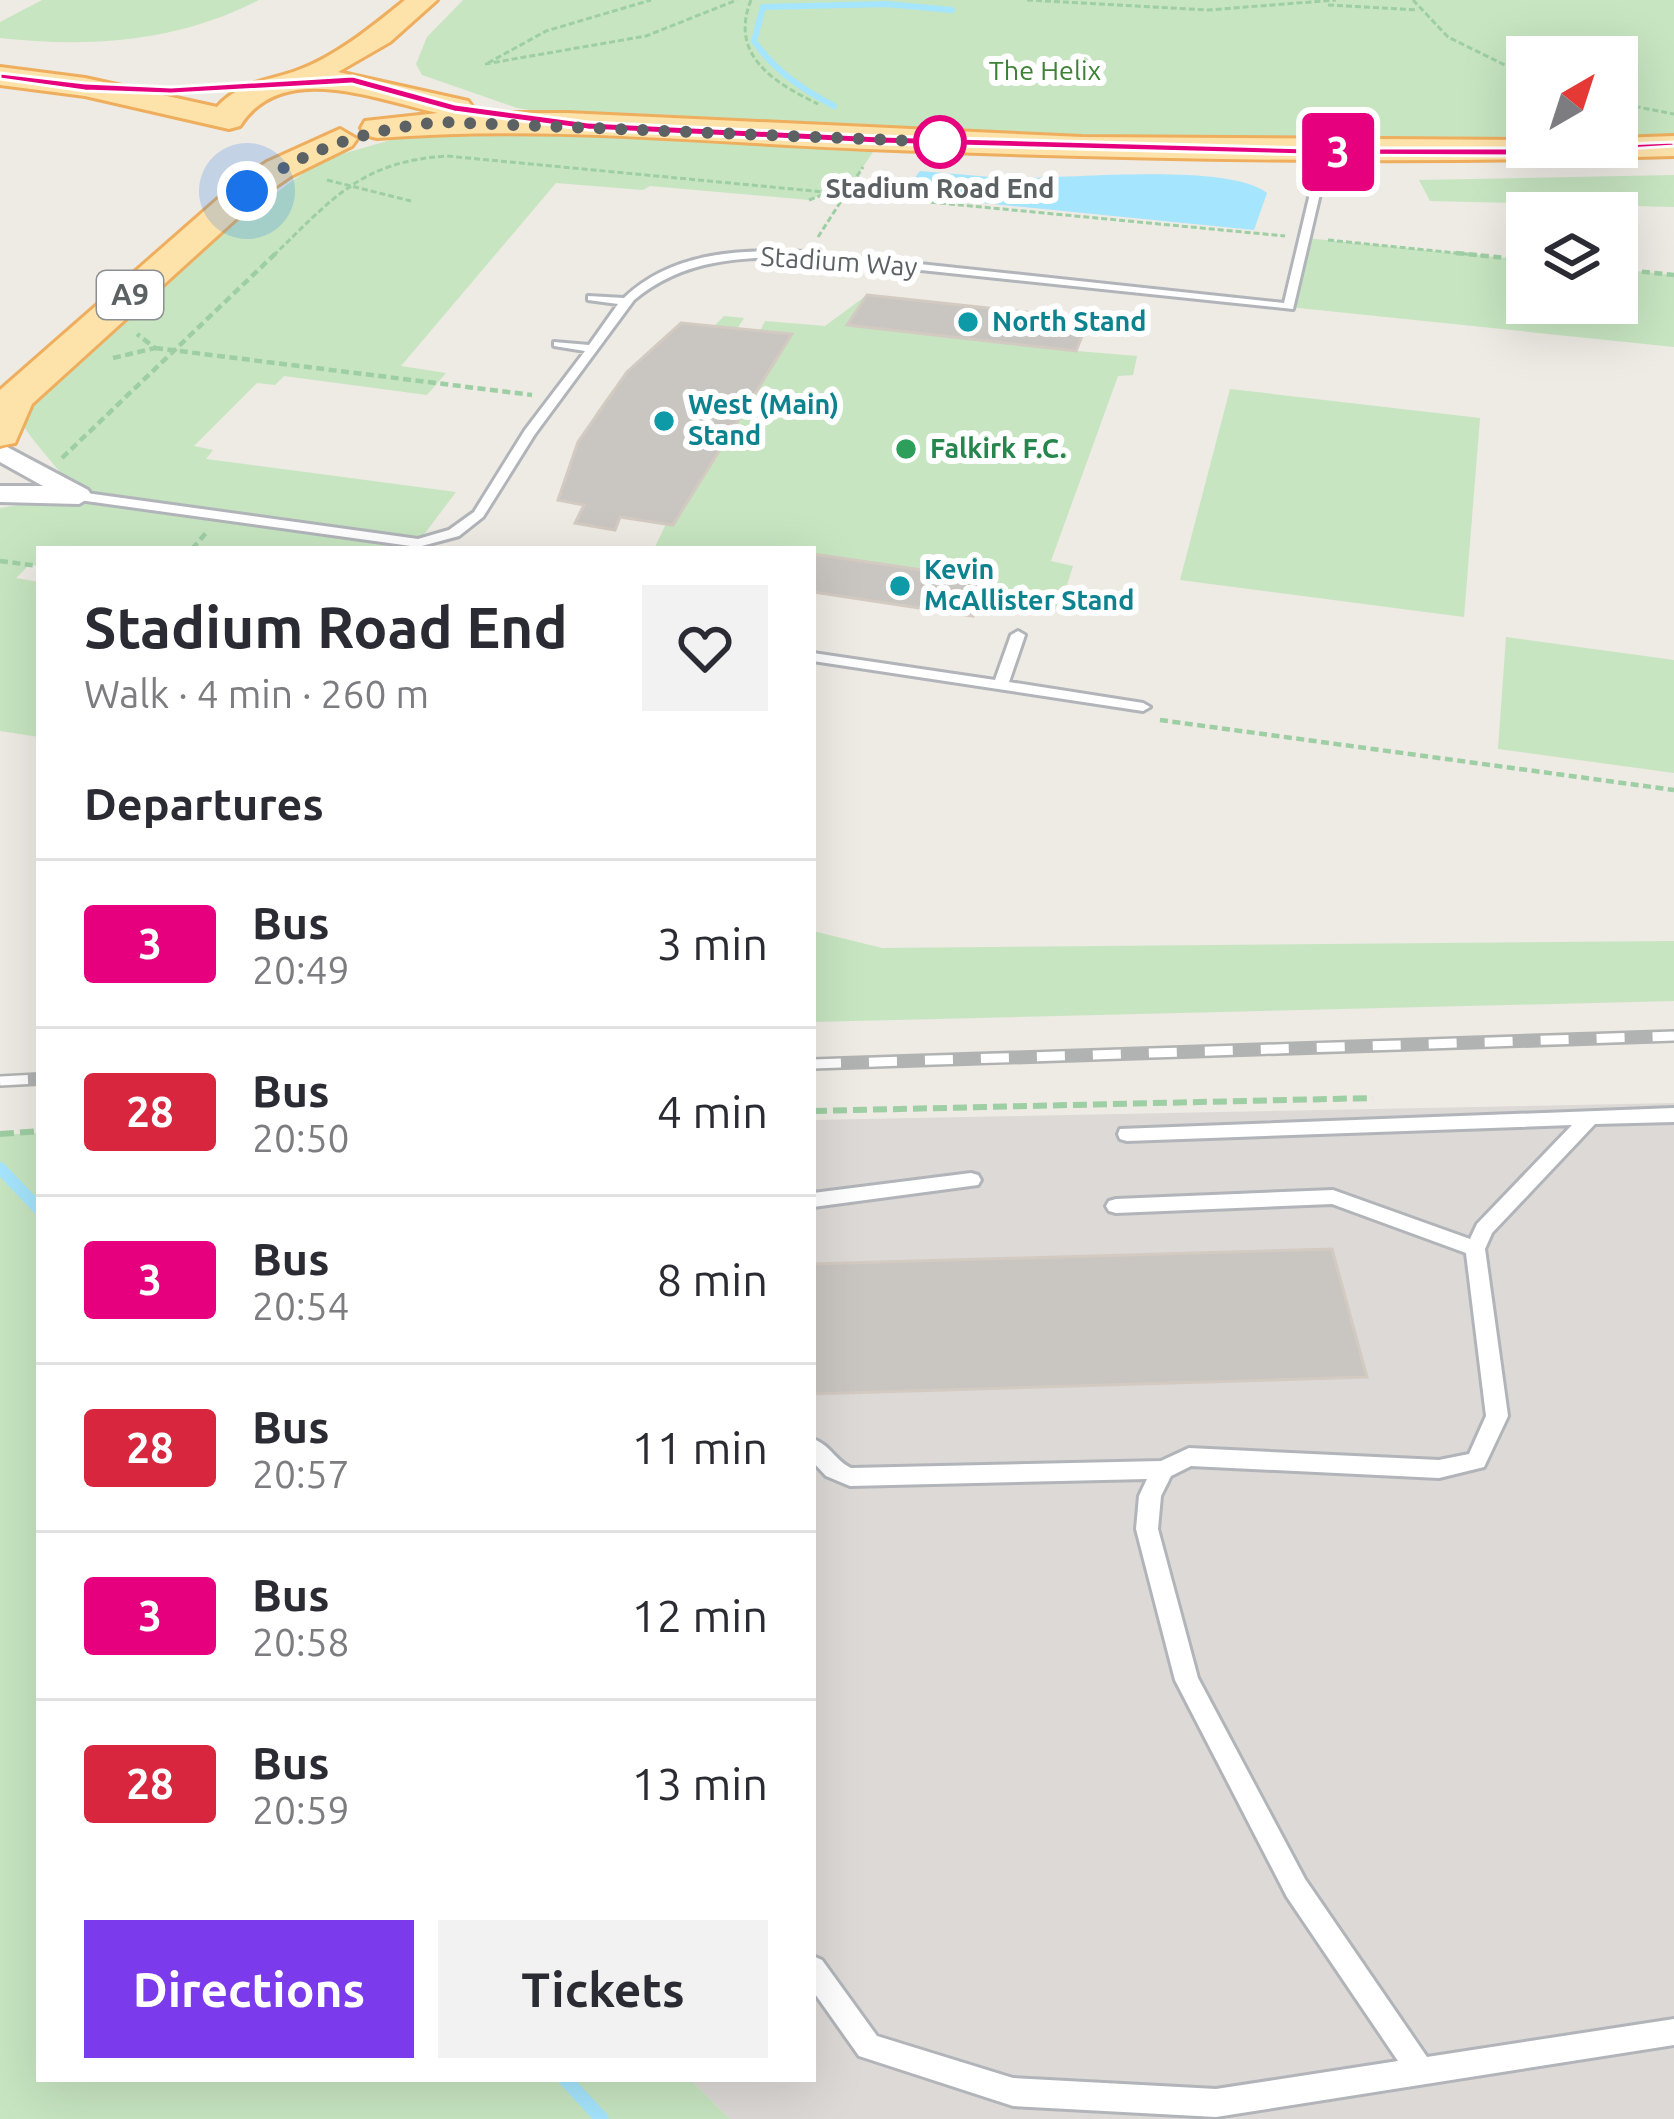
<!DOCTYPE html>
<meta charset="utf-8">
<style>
body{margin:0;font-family:Ubuntu,sans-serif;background:#f2f2f3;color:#2b2b33;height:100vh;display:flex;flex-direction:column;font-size:45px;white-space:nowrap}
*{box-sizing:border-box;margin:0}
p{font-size:39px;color:#7c7c81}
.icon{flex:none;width:66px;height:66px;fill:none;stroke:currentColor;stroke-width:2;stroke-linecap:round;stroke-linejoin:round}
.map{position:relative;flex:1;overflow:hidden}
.details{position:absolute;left:36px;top:546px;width:780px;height:1536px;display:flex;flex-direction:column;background:#fff;border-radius:0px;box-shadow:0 12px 48px #0002}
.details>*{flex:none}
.badge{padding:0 24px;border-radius:9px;font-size:42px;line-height:78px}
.needle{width:78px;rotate:39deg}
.fabs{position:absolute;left:1506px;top:36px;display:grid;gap:24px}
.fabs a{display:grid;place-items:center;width:132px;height:132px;border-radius:0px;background:#fff;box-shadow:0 12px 48px #0002;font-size:60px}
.you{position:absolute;width:60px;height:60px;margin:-30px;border:9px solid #fff;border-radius:50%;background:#1a73e8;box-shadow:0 0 0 18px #1a73e833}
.map>.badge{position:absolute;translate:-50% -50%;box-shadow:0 0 0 6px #fff}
h2{padding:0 48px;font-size:45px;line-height:108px}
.round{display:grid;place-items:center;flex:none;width:126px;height:126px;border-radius:0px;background:#f2f2f3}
.headline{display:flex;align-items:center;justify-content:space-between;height:204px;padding:0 48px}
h1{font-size:57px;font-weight:700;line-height:90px}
.primary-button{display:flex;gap:24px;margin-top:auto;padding:24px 48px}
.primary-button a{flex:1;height:138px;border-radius:0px;background:#7c3aed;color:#fff;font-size:48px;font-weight:700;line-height:138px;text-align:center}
.primary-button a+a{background:#f2f2f3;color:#2b2b33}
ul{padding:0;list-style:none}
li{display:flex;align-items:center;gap:36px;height:168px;padding:0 48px;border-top:3px solid #e1e1e2}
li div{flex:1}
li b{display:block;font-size:45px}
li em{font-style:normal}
li .badge{min-width:132px;font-weight:700;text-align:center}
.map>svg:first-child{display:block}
.industrial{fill:#ddd9d6}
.green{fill:#c7e5c1}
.water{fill:#a5e5fd}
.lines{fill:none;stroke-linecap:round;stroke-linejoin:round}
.stream-far2{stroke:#a5e5fd;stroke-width:6}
.stream-far1{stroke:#a5e5fd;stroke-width:12}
.stream{stroke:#a5e5fd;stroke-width:14}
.building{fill:#c9c5c0;stroke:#d3cbc2;stroke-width:3}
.lane-casing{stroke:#b1b5b9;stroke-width:6}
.street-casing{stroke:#b1b5b9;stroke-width:6}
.primary-casing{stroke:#eeae5d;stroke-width:6}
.path-far2{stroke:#9ecea3;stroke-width:3;stroke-dasharray:6 3;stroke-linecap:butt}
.path-far1{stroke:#9ecea3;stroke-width:4.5;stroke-dasharray:8 4.5;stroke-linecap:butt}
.path{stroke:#9ecea3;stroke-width:6;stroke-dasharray:14 6;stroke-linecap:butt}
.lane{fill:#fff;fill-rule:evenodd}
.street{fill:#fff;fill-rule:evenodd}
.primary{fill:#fde2aa;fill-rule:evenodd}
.rail-casing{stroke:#b1b2b2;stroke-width:14}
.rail{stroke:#fff;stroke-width:9;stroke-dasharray:28;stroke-linecap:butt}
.line{fill:#e6007e;stroke:#fff;stroke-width:3}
.walk{stroke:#5c6164;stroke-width:12;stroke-dasharray:0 21.6}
.stop-dot{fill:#fff;stroke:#e6007e;stroke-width:6}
.culture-dot{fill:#0f9aa8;stroke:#fff;stroke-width:4.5}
.leisure-dot{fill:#2e9e5b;stroke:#fff;stroke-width:4.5}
.labels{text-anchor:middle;stroke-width:12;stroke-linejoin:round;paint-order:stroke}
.far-park-label{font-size:27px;fill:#3f8136;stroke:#fff}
.far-stop-label{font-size:27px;font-weight:bold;fill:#5c6164;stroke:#fff}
.far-street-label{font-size:27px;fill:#5c6164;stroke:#fff}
.far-culture-label{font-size:27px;font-weight:bold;fill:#0d838f;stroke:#fff;text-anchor:start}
.far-leisure-label{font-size:27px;font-weight:bold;fill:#27864d;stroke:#fff;text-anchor:start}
.shield{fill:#fff;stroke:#8d9092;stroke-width:3}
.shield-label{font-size:30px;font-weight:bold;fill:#5c6164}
</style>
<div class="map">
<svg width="1674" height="2119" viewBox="0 0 1674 2119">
<rect width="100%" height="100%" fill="#eeeae4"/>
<path class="industrial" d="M1674,1103V2119H730L690,2079H813V1120Z"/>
<path class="green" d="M42,0H259C178,42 89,48 0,38V22Z
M463,0H1674V134L1617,136V57H1527V139L880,140L596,120L517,108L422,75L416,64L427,37Z
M566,132L877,146L845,194L828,192L809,200L650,186L643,190L556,183L401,366L446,373L427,395L284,376L275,385L257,383L194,446L213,450L206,459L456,492L413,549H39V566L29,565L16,578L39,582V737L0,731V508L79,495C66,477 23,432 20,418L217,236L321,160L405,136Z
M1674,175V207L1430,201L1419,180Z
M1305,238L1527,260V303H1617V269L1674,275V347L1289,307Z
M867,295L1089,319L1077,351L1137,356L1133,375L1118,376L1051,561L1073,566L1059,610L982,597L973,616L813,592V549H654L666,524L620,517L615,530L575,523L583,505L558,500C577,427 621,369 681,323L714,326L724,316L744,318L737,329L760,331L765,321L825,326Z
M1230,389L1480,418L1464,617L1180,580Z
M1506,637L1674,660V773L1498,749Z
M813,931L882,948L1674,941V1001L813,1022Z
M39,1133V2079H690L730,2119H0V1135Z"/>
<path class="water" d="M920,171C947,173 975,176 1003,178C1059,180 1227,161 1267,193L1254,230L902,195Z"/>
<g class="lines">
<path class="stream-far2" d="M834,106C802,89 775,71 754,41L763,7L886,4L952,10"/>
<path class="stream-far1" d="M0,1168L39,1209"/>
<path class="stream" d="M565,2079L602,2119"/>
</g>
<path class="building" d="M867,295L1089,319L1076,351L847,325Z
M681,323L792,334L673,525L620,517L615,530L575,523L584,505L558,500L578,442L627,372Z
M813,554L895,566L989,580L973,616L813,592Z
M1332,1249L1367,1377L813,1394V1264Z"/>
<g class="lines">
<g class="lane-casing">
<path id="lane" d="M1309,148L1314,151L1323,181L1293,309L807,258C744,256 684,258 634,300L535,434L483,517L459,536L418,547L79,500L72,496L79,492L418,539L449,530L474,512L525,430L585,351L554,346V342L589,345L618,304L588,300V296L624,298C673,251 742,249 807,252L1284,303L1313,181L1304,151Z
M1018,631L1025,635L1009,682L1143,703L1150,707L1143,711L813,661V653L995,680L1011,635Z
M1674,1108V1122L1595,1124L1492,1233L1485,1249L1508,1416L1484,1467L1439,1478L1191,1466L1171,1476L1161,1496L1158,1529L1198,1678L1305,1879L1427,2057L1674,2019V2045L1216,2117L1013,2106L859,2056L813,1991V1956L822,1960L877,2036L1013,2078L1216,2089L1398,2061L1287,1897L1175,1680L1136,1529L1139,1496L1147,1479L850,1486L826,1476L813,1462V1439C829,1444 836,1461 851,1468L1161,1461L1189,1448L1439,1460L1469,1454L1486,1416L1466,1253L1332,1204L1116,1213L1109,1211L1106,1206L1109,1201L1116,1199L1333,1190L1470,1239L1477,1224L1572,1125L1127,1141L1120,1139L1118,1134L1120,1129Z
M971,1173L978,1175L981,1180L978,1185L813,1207V1193Z"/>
</g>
<g class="street-casing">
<path id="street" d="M7,447L88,490L92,496L79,504L0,502V486H43L0,462V449Z"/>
</g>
<g class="primary-casing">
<path id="primary" d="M405,0H437L390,42L338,72L468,101L473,108L470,113H567L1082,137L1527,140V147H1617V138L1674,136V156C1414,164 1154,160 894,150C721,144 550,124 377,138L365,135L361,128L365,121L438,113C377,100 282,59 240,126L229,129L85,96L0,85V67L85,78L217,107C238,83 265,81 293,72C333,59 373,26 405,0Z
M340,129L357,139L352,146L291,176L259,198L32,404L15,443L0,446V390L235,184L267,162Z"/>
</g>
<path class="path-far2" d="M751,0C729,55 773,82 818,104
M1027,0L1208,10L1336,0
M1413,0L1448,37L1527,76
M1328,5L1418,10
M488,63L546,31L651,0
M485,64L646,36L737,0
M1617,103L1674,114
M327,180L411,201
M809,200L825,194
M818,237L863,167
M1328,240L1486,256
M273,256C331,200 361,161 447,156L1285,236"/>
<path class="path-far1" d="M1456,253L1527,260
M1617,269L1674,275
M155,348L532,395
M113,358L155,348L137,334
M62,458L276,253
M192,549L206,533
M0,561L39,566
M1160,720L1674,790"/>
<path class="path" d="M813,1111L1373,1098
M0,1134L39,1131"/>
<use href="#lane" class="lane"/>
<use href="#street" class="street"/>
<use href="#primary" class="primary"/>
<g class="rail-casing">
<path id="rail" d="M813,1064L1674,1036
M0,1081L39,1079"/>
</g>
<use href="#rail" class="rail"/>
</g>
<path class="line" d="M0,73L85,83L171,87L353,76L455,104L588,122L880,136L1309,148H1521L1674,142V146L1521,156L1309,155L880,144L588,130L454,112L352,84L171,94L85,91L0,79Z"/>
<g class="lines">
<path class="walk" d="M247,191C308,148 367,129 441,122L940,142"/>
</g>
<circle class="stop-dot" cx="940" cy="142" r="24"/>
<g class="culture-dot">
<circle cx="968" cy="322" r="12"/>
<circle cx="664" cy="421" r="12"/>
<circle cx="900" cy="586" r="12"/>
</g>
<circle class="leisure-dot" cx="906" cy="449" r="12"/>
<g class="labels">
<g class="far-park-label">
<text x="1045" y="80">The Helix</text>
</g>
<g class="far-stop-label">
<text x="940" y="198">Stadium Road End</text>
</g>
<g class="far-street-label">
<text transform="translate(839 262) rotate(4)" y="9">Stadium Way</text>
</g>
<g class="far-culture-label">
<text x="992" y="331">North Stand</text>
<text x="688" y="414">West (Main)<tspan x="688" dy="31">Stand</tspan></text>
<text x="924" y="579">Kevin<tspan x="924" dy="31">McAllister Stand</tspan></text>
</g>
<g class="far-leisure-label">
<text x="930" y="458">Falkirk F.C.</text>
</g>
<rect class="shield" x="97" y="271" width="66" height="48" rx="9"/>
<g class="shield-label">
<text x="130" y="305">A9</text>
</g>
</g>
</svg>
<div class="fabs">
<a><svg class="needle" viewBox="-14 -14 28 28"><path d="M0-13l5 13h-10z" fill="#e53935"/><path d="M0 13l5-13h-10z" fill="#7c7c81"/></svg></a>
<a><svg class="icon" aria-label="layers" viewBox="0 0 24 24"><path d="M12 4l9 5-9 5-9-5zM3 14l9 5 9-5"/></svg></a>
</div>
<div class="you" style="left:247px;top:191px"></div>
<b class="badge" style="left:1338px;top:152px;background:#e6007e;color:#fff">3</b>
<section class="details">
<div class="headline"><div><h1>Stadium Road End</h1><p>Walk · 4 min · 260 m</p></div><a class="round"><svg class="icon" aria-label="heart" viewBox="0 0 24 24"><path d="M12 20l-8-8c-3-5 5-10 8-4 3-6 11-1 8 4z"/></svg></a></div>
<h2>Departures</h2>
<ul>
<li><span class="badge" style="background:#e6007e;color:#fff">3</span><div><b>Bus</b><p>20:49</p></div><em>3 min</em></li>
<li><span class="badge" style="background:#d7263d;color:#fff">28</span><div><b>Bus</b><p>20:50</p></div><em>4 min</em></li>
<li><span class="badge" style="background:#e6007e;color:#fff">3</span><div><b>Bus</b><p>20:54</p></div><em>8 min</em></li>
<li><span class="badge" style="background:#d7263d;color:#fff">28</span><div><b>Bus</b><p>20:57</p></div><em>11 min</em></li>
<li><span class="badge" style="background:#e6007e;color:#fff">3</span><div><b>Bus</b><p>20:58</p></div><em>12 min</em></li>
<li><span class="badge" style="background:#d7263d;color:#fff">28</span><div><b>Bus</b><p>20:59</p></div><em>13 min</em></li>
</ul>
<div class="primary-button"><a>Directions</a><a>Tickets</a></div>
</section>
</div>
